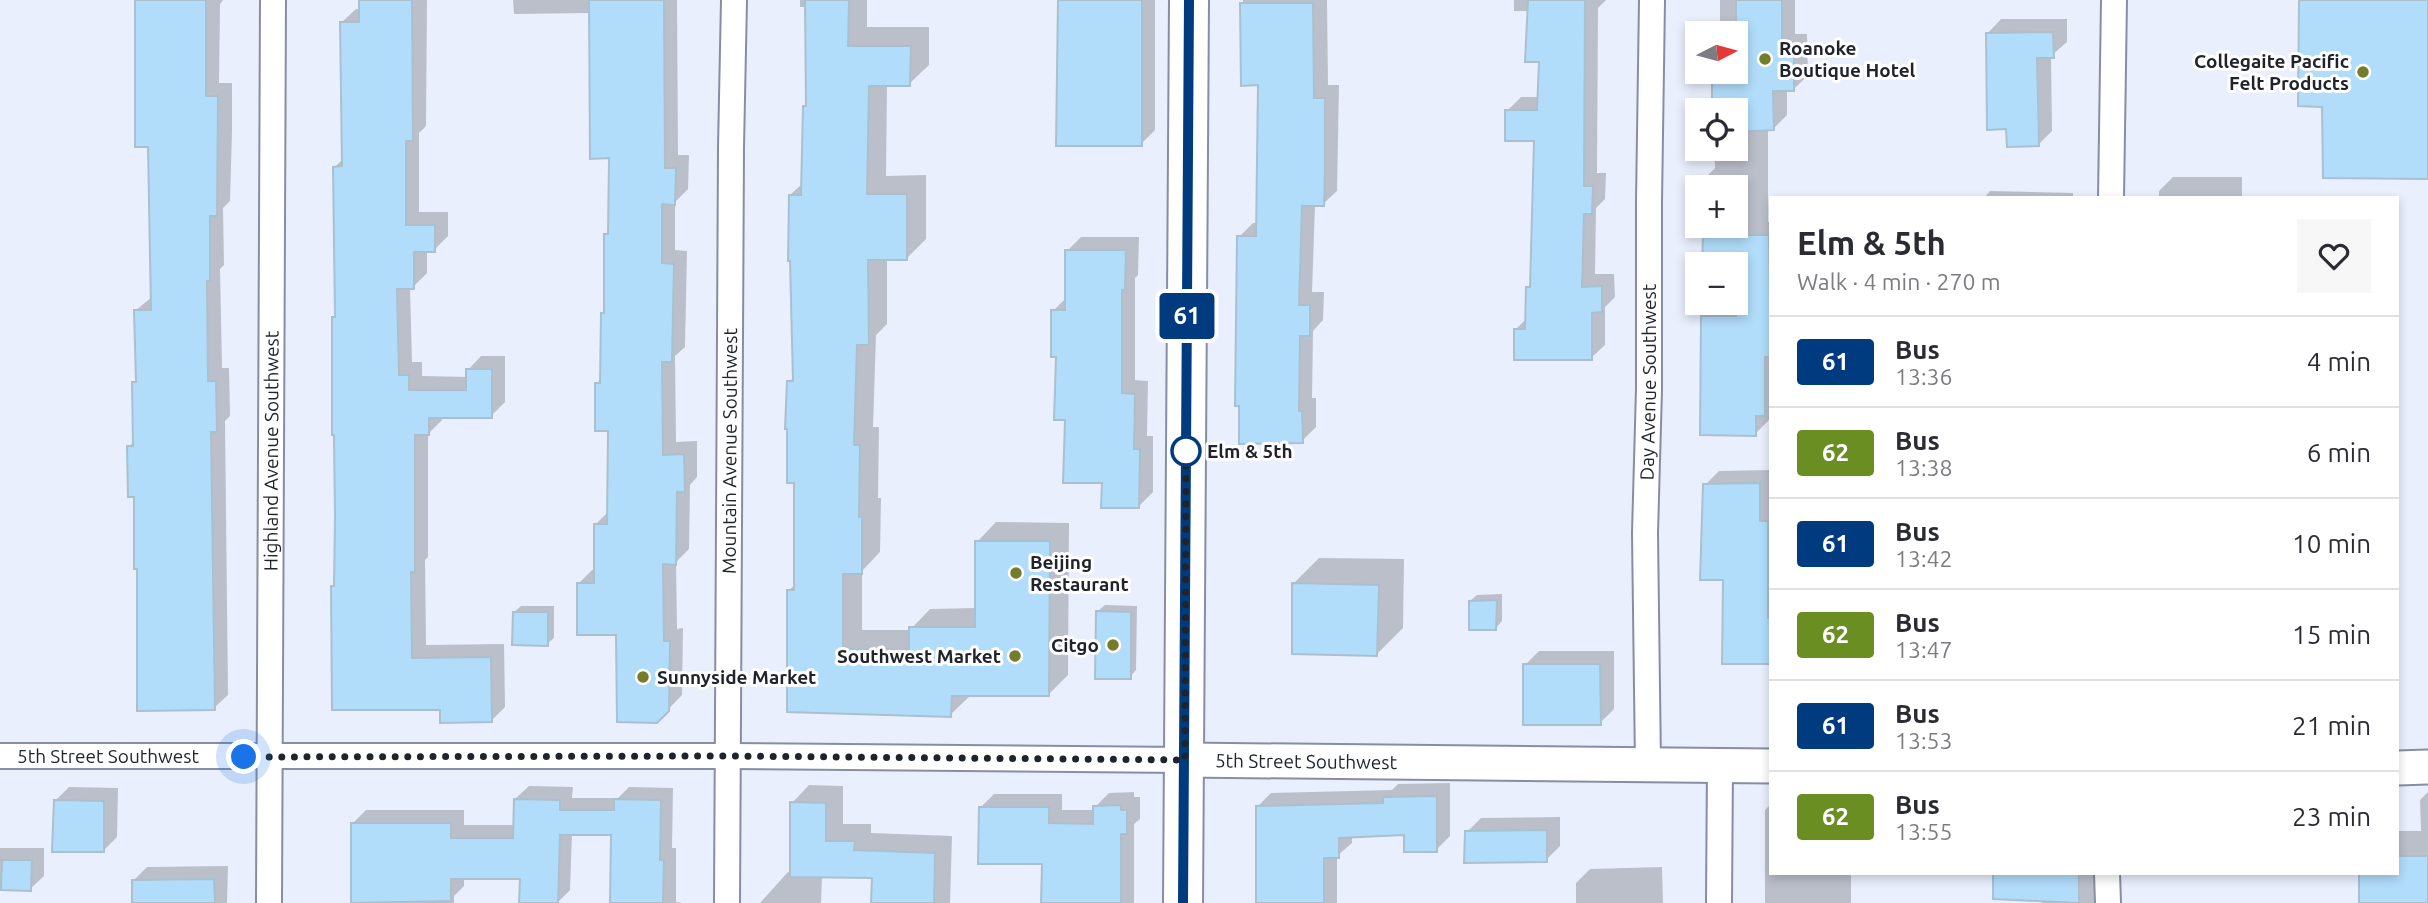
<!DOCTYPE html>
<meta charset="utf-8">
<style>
body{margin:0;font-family:Ubuntu,sans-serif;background:#f7f7f7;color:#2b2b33;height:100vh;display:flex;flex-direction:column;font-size:26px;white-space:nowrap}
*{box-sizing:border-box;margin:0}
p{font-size:23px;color:#7c7c81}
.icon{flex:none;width:38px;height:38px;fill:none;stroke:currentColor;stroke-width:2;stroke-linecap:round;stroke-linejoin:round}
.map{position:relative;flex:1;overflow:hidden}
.drawer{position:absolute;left:1769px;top:196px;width:630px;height:679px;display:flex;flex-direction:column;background:#fff;border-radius:0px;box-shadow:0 4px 10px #0003}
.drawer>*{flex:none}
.badge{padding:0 14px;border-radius:5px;font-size:24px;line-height:46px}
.needle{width:46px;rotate:84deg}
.controls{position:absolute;left:1685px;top:21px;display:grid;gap:14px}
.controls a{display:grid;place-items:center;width:63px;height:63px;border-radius:0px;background:#fff;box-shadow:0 4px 10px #0003;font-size:35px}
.you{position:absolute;width:35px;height:35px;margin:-18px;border:5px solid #fff;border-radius:50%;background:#1a73e8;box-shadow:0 0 0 10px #1a73e833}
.map>.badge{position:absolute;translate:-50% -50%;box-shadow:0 0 0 4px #fff}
.round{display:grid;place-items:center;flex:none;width:74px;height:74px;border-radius:0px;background:#f7f7f7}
.head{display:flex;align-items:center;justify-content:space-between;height:119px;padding:0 28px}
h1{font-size:33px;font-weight:700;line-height:52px}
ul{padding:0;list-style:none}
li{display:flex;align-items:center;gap:21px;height:91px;padding:0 28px;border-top:2px solid #e1e1e2}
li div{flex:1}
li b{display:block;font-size:26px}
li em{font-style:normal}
li .badge{min-width:77px;font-weight:700;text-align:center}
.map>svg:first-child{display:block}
.shadow{fill:#0003}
.building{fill:#b1ddfb;stroke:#aac0cf;stroke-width:2}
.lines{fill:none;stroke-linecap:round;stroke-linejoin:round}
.street-casing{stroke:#868ea3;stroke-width:28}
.secondary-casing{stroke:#868ea3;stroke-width:37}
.primary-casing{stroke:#868ea3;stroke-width:42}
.street{stroke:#fff;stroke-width:24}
.secondary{stroke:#fff;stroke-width:33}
.primary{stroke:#fff;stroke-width:38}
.line-casing{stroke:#fff;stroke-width:16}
.line{stroke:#003b80;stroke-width:10}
.walk{stroke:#1f232b;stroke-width:7;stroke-dasharray:0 12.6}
.poi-dot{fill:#747e2a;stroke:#fff;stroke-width:2.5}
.stop-dot{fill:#fff;stroke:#003b80;stroke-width:3.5}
.labels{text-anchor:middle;stroke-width:6;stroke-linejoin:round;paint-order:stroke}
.poi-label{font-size:19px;font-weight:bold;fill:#1f232b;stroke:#fff;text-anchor:start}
.street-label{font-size:19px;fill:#1f232b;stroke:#fff}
.stop-label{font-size:19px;font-weight:bold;fill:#1f232b;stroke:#fff;text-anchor:start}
</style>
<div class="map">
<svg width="2428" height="903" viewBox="0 0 2428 903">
<rect width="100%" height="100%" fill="#eaeffd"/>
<path class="shadow" d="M137,0H223L220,4L219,83H232V131L230,201L223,208L224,265L220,269L222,368H229L230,416L225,421L228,695L214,708L139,567L135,495L129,447L134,441L133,383L137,379L136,310L152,297L150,145Z
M361,0H427L426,126L419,133V212H448V236L434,250H427V273L413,287H410L412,362H422V376L468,377V370L481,356H505V402L491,416H442V420L428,434V557L425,560L426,645L504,644L505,707L491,721L442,708L333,587L336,584L337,517L333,318L337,314L335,167L343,159L342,22L356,9H361Z
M513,0H677L678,155H689L688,189L675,202V250L687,251L685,347L675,356L676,442L697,441V477L690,485L689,549L676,562L677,629L683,628L682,695L656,722L618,633L578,584L592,570H595L596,524L609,511L610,430L597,383L602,378L603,313L605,311V235L610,231V157L591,13L514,14Z
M800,0H867V27H929V65L909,84H887L886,176L926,175V239L906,259H887V324L876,335L873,427H879L878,498H881L880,552L862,571V630H910L930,609L977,608V542L996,522L1069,523L1068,675L1048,695H971L950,715L788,710L789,590L796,584V481L789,382L795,376L790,195L803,183L805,107L807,104V7H800Z
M1059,0H1155V130L1141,144Z
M1243,0H1327L1328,85H1339L1337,191L1323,204H1315L1312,292H1324L1323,320L1313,331L1312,398H1316V427L1302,441L1239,237L1253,223H1258L1260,84H1243Z
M1514,0H1606L1598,8L1597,173H1606L1605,199L1596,208L1595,274H1614L1615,297L1605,307V345L1591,358L1516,329L1527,318L1528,288L1532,284L1535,139L1507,111L1521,97H1539L1540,60L1529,11H1514Z
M1720,0H1795V34H1807L1808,75L1794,89H1787V115L1773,129H1768V222H1771V407L1769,409V420L1755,434L1702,433L1704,303H1736V264H1705V226H1736V187H1702V181L1715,168V149H1736V110H1715L1714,72H1736V33H1718L1720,31Z
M2001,19H2067V42L2051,56L2052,131L2038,145L2008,127L1988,33Z
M2173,177H2242V198H2159V191Z
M1990,191L2073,193V198H1984Z
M1081,237H1139L1138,275L1135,278V380L1148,381L1147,436H1153V492L1139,506L1103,481L1067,418L1053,311L1067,297V251Z
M1771,470V662L1724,578L1705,485L1719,471Z
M1319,558L1404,559L1403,628L1377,654L1293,584Z
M1502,594V621L1496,628L1470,601L1477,595Z
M1105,605L1137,606L1136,670L1130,677L1098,611Z
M521,606H554V638L547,644L514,612Z
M1539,651H1614V709L1600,723L1525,665Z
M1450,783V836L1436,850L1406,833L1352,836V843L1337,856V903H1257V807L1271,793L1392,790L1398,784Z
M809,785L843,786V824H871V833L952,836L950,903H873L874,877L822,876L821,903H760L788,872H791L792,803Z
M529,786L573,787L572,798H618L629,787L673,788L672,848H676V902L683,903H612V833H572L570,890L557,903L521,877H464V886L454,896V903H353V823L366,810H464V825H515V799Z
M69,787L118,788L117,837L103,851L55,801Z
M1134,792V797H1140V819L1134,824V903H1043L1044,862L980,808L994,794H1062V810H1095V807L1109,793Z
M2428,792V903H2361L2398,873V831H2421L2420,800Z
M1771,804V873H1851V903H1765V810Z
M1560,817V846L1546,860L1467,832L1481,818Z
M0,848H44V876L30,889L0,888Z
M228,866L227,903H133L134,880L147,867Z
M1662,867L1663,903H1576V883L1590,869Z
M1995,873H2103L2097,903H2042V899Z"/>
<path class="building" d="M135,0H206V96H218L217,216H210V281H207L208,381H216L217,432H211L215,710L137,711V569H134V497H128L127,446H133L132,382H136L134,310H151L148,147H135Z
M359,0H412L413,141H406V225H435V252H414V289H397L399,375H409V390H466V369H492V418H429V435H415V572H411L412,658L491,657L492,722L440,723V710H332L331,586H334L335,517L334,435H332V317H335L333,167L342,166L340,22H359Z
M589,0H664L665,168H676L675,205L662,204V263L674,264L672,362H662L663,455L684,454L685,492H677L676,565L663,564L664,641H670L669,711L657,723L617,722L616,635H577V583H594V524H607L608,431H595V383H600L601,313H604V234H608L609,158L590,159Z
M805,0H849L848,46H911L910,86H869L867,194H907V260H868L869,345H857L854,445H860L859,517H862V574H843V649L909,650V627H975V541H1050L1049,696H952L951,717L787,712V590H794V483H787V429H785L787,381H793L790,261H788L789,195H801L803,106H806Z
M1058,0H1142V146H1056Z
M1528,0H1585L1584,186H1593L1592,214H1584L1582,287L1602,286V312L1592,313V360H1514V329H1525L1526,287H1530L1534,141H1505V110H1537L1539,62H1525Z
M1736,0H1782V47H1794V91H1773L1774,130L1736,132V110H1712V72H1736Z
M2299,0H2428V179L2323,178L2322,107L2298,106Z
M1240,3H1313L1314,98H1325V167L1324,206H1302L1299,305H1310V336H1300L1299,411H1302L1303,443L1239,444V406H1235L1237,236H1256L1258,85L1241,86Z
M2053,32L2054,58H2037L2039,146L2007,147L2006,129L1987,130L1986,33Z
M1703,235H1769L1771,357H1765V416H1756V436L1700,435L1701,316H1736V264H1702Z
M1065,250H1126L1125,290H1122V393L1135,394L1134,449H1140L1139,508H1101L1102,483H1063L1065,420H1054L1056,357H1051V310H1065Z
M1760,483V521H1768V618H1771V664H1722L1723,580H1700L1703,484Z
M1292,583L1379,585L1377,656L1292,654Z
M1497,600L1496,630H1469V601Z
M1096,611L1131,612V679H1095Z
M513,612H548V646L512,645Z
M1523,664H1600L1601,725H1523Z
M1437,796V852H1404V835L1339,838V858H1324V903H1256V806L1383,803V797Z
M514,799L560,800V810H614V799L661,800L660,860H664L663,903H610L611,835H560L558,903H519L520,879H451V901L351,903V823H451V838H513Z
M54,800L104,801V852H52Z
M790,802L826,803V841H855L854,850L935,853L934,903H871L872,878L790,877Z
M1121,805V810H1127V834H1121V903H1041L1042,864H978L979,807H1049V823L1093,824V806Z
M1547,830V862L1464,863L1465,831Z
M2398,856H2428V903H2359V873H2398Z
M2,860H32L31,891L1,890Z
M1993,873H2079V903L1993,899Z
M214,879L215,903H132V880Z"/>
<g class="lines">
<g class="street-casing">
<g id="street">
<path d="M2111,198L2114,0"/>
<path id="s1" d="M0,756H728L1185,760"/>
<path id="s2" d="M1648,765L1645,533L1649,389V202L1652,0"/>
<path d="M2107,873L2108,903"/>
<path id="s3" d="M269,903L273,0"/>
<path id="s4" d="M727,903L731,147L734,0"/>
<path d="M1719,903L1720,765"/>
</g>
</g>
<g class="secondary-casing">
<g id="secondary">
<path id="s5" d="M1185,760L1771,766"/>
<path d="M2398,768L2428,767"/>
</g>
</g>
<g class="primary-casing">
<path id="primary" d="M1183,903L1189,0"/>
</g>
<use href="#street" class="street"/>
<use href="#secondary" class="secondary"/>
<use href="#primary" class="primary"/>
</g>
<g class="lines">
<g class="line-casing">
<path id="line" d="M1183,903L1189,0"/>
</g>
<use href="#line" class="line"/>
<path class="walk" d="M244,757L728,756L1185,760L1186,451"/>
</g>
<g class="poi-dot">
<circle cx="1765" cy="59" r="7"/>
<circle cx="2363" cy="72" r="7"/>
<circle cx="1016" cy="573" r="7"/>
<circle cx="1113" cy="645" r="7"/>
<circle cx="1015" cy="656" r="7"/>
<circle cx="643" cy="677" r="7"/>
</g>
<circle class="stop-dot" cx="1186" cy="451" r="14"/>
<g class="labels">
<g class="poi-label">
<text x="1779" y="55">Roanoke<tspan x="1779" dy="22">Boutique Hotel</tspan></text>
<text x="2349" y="68" text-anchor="end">Collegaite Pacific<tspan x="2349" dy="22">Felt Products</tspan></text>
<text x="1030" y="569">Beijing<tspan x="1030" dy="22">Restaurant</tspan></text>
<text x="1099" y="652" text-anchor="end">Citgo</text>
<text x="1001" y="663" text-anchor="end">Southwest Market</text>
<text x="657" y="684">Sunnyside Market</text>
</g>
<g class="street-label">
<text dy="7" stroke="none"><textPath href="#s2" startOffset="383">Day Avenue Southwest</textPath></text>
<text dy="7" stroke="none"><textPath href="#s3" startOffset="452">Highland Avenue Southwest</textPath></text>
<text dy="7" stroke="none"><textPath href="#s4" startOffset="452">Mountain Avenue Southwest</textPath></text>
<text dy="7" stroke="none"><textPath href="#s1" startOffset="108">5th Street Southwest</textPath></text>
<text dy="7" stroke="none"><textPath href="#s5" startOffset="121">5th Street Southwest</textPath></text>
</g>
<g class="stop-label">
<text x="1207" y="458">Elm &amp; 5th</text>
</g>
</g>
</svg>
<div class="controls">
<a><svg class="needle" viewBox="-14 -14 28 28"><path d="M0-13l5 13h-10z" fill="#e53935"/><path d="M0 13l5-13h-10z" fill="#7c7c81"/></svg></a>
<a><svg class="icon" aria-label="locate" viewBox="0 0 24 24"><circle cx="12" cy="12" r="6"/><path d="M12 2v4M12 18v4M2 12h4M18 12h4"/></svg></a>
<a>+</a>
<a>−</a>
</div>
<div class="you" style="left:244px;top:757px"></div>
<b class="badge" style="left:1187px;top:316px;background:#003b80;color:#fff">61</b>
<section class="drawer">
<div class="head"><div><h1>Elm &amp; 5th</h1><p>Walk · 4 min · 270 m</p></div><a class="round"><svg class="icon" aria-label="heart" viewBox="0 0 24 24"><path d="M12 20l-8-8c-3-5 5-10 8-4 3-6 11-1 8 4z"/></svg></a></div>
<ul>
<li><span class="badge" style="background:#003b80;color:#fff">61</span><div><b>Bus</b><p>13:36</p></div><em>4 min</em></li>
<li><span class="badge" style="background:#6b8e23;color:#fff">62</span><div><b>Bus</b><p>13:38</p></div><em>6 min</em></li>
<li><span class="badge" style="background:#003b80;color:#fff">61</span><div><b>Bus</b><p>13:42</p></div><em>10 min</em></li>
<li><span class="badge" style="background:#6b8e23;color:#fff">62</span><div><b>Bus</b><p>13:47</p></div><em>15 min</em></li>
<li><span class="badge" style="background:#003b80;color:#fff">61</span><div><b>Bus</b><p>13:53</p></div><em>21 min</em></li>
<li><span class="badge" style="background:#6b8e23;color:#fff">62</span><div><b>Bus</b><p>13:55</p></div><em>23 min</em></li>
</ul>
</section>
</div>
